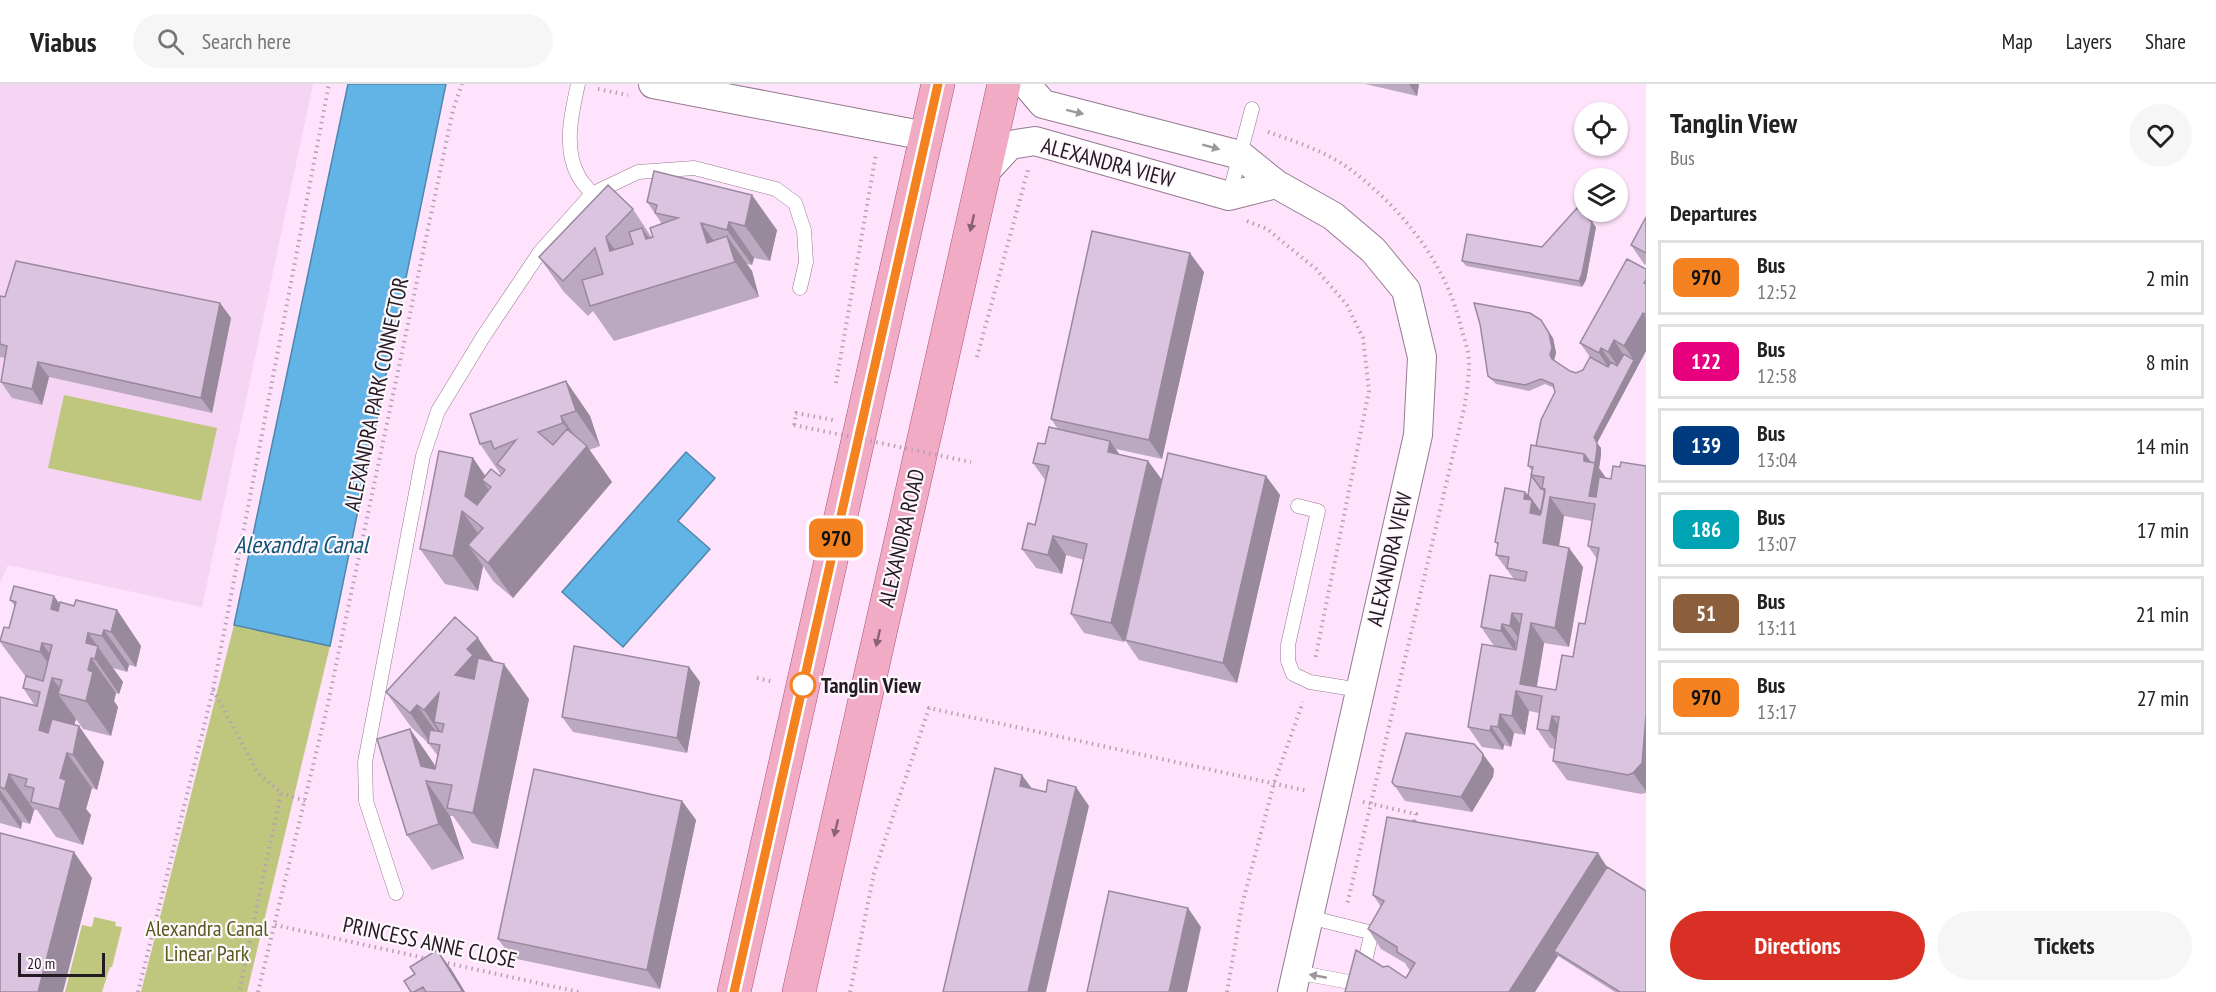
<!DOCTYPE html>
<style>
body{margin:0;font-family:"PT Sans Narrow",sans-serif;background:#f6f6f6;color:#222;height:100vh;display:flex;flex-direction:column;font-size:22px;white-space:nowrap}
*{box-sizing:border-box;margin:0}
p{font-size:20px;color:#767676}
.icon{flex:none;width:33px;height:33px;fill:none;stroke:currentColor;stroke-width:2;stroke-linecap:round;stroke-linejoin:round}
.map{position:relative;flex:1;overflow:hidden}
.side{display:flex;flex-direction:column;background:#fff;width:570px}
.side>*{flex:none}
.badge{padding:0 12px;border-radius:9px;font-size:21px;line-height:39px}
.fabs{position:absolute;left:1574px;top:18px;display:grid;gap:12px}
.fabs a{display:grid;place-items:center;width:54px;height:54px;border-radius:50%;background:#fff;box-shadow:0 2px 4px #0004;font-size:30px}
.scale{position:absolute;left:18px;bottom:15px;width:87px;box-sizing:border-box;padding-left:6px;border:3px solid #241a23;border-top:0;font-size:16px;line-height:21px;white-space:nowrap;color:#241a23;-webkit-text-stroke:4px #fef8fd;paint-order:stroke}
.map>.badge{position:absolute;translate:-50% -50%;box-shadow:0 0 0 3px #fff}
h2{padding:0 24px;font-size:22px;line-height:54px}
.round{display:grid;place-items:center;flex:none;width:63px;height:63px;border-radius:32px;background:#f6f6f6}
.overview{display:flex;align-items:center;justify-content:space-between;height:102px;padding:0 24px}
h1{font-size:28px;font-weight:700;line-height:45px}
.action{display:flex;gap:12px;margin-top:auto;padding:12px 24px}
.action a{flex:1;height:69px;border-radius:36px;background:#d93025;color:#fff;font-size:24px;font-weight:700;line-height:69px;text-align:center}
.action a+a{background:#f6f6f6;color:#222}
ul{padding:0;list-style:none}
li{display:flex;align-items:center;gap:18px;height:75px;margin:0 12px 9px;padding:0 12px;border:3px solid #e0e0e0;border-radius:0px}
li div{flex:1}
li b{display:block;font-size:22px}
li em{font-style:normal}
li .badge{min-width:66px;font-weight:700;text-align:center}
header{display:flex;align-items:center;gap:36px;box-sizing:border-box;height:84px;padding:0 30px;background:#fff;border-bottom:2px solid #e0e0e0}
header strong{font-size:28px}
nav{display:flex;gap:33px;margin-inline-start:auto;font-size:21px}
.search{width:420px;height:54px;background:#f6f6f6;display:flex;align-items:center;gap:15px;box-sizing:border-box;padding:0 21px;border-radius:33px;color:#767676;font-size:22px}
main{display:flex;flex:1;min-height:0}
.map>svg:first-child{display:block}
.built{fill:#f6d4f3}
.green{fill:#bec77d}
.water{fill:#62b4e7;stroke:#4f86ac;stroke-width:1.5}
.lines{fill:none;stroke-linecap:round;stroke-linejoin:round}
.service-casing{stroke:#937a91;stroke-width:15}
.minor-casing{stroke:#937a91;stroke-width:30}
.primary-casing{stroke:#a45474;stroke-width:34}
.path{stroke:#b6a0b3;stroke-width:4;stroke-dasharray:1.5 4.5;stroke-linecap:butt}
.service{stroke:#fff;stroke-width:14}
.minor{stroke:#fff;stroke-width:28}
.primary{stroke:#f2abc5;stroke-width:33}
.path-bridge{stroke:#b6a0b3;stroke-width:4;stroke-dasharray:1.5 4.5;stroke-linecap:butt}
.wall{fill:#bba9c1;fill-rule:evenodd}
.shaded-wall{fill:#99899d}
.building{fill:#dac4e0;stroke:#99899d;stroke-width:1.5;fill-rule:evenodd}
.oneway{fill:#9c989c}
.oneway2{fill:#8b6274}
.line-casing{stroke:#fff;stroke-width:14}
.line{stroke:#f58220;stroke-width:9}
.stop-dot{fill:#fff;stroke:#f58220;stroke-width:3}
.labels{text-anchor:middle;stroke-width:4.5;stroke-linejoin:round;paint-order:stroke}
.street-label{font-size:22px;fill:#241a23;stroke:#fef8fd}
.stop-label{font-size:22px;font-weight:bold;fill:#241a23;stroke:#fef8fd;text-anchor:start}
.park-label{font-size:22px;fill:#555a1c;stroke:#fef8fd}
.water-label{font-size:24px;font-style:italic;fill:#135375;stroke:#fef8fd}
</style>
<header>
<strong>Viabus</strong>
<div class="search"><svg class="icon" aria-label="search" viewBox="0 0 24 24"><circle cx="10" cy="10" r="6"/><path d="M15 15l6 6"/></svg>Search here</div>
<nav><a>Map</a><a>Layers</a><a>Share</a></nav>
</header>
<main>
<div class="map">
<svg width="1646" height="908" viewBox="0 0 1646 908">
<rect width="100%" height="100%" fill="#ffe3fc"/>
<path class="built" d="M0,0H313L202,523L8,481L0,499Z"/>
<path class="green" d="M64,311L217,344L201,417L48,384Z
M234,541L330,562L247,908H141Z
M94,833L116,838L115,842L122,843L112,883H110L102,908H65L82,841L92,843Z"/>
<path class="water" d="M348,0H446L330,562L234,541Z
M686,368L715,394L678,437L710,465L623,563L562,508Z"/>
<g class="lines">
<g class="service-casing">
<path id="service" d="M578,0C572,27 563,64 578,91C581,98 588,104 592,110
M1229,112L1252,25
M1298,422L1318,427L1288,561V577L1293,590L1310,598L1360,606
M396,809L366,717L365,678L423,372L438,327L483,253L540,168L592,110L638,88L694,84L776,105L795,119L804,146L806,178L800,204
M1309,833L1385,852
M1296,888L1360,900L1380,908
M1362,890L1372,848"/>
</g>
<g class="minor-casing">
<path id="minor" d="M653,0L926,52
M1026,0L1043,20L1240,71L1276,100L1333,132L1373,166L1406,206L1422,273L1418,351L1292,908
M984,89L1010,61L1035,57L1229,112L1276,100"/>
</g>
<g class="primary-casing">
<path id="primary" d="M734,908L938,0
M799,908L1004,0"/>
</g>
<path class="path" d="M598,5L628,11
M1268,48C1294,57 1324,67 1347,83C1399,121 1444,176 1460,239C1463,252 1469,266 1469,279C1469,293 1467,307 1465,320L1347,821
M1247,137L1267,145L1316,185L1347,221L1363,254L1369,307L1315,576
M977,273L1028,86
M836,299L876,70
M794,341L796,329L833,336
M757,594L774,598
M213,606L258,689L281,709L239,908
M281,709L305,717
M1363,718L1416,730L1413,742
M275,841L429,875
M442,878L579,908
M138,908L213,606L329,0
M258,908L327,624L453,26L462,0
M850,908L874,789L929,624L1308,707
M1227,908L1242,821L1274,699L1303,618"/>
<use href="#service" class="service"/>
<use href="#minor" class="minor"/>
<use href="#primary" class="primary"/>
<path class="path-bridge" d="M794,341L971,378"/>
</g>
<path class="wall" d="M1365,0H1419L1417,12Z
M647,118L777,146L770,177L754,174L752,181L746,180L752,187L759,213L614,257L593,227L588,232L564,208L539,173L633,125L652,154L662,140Z
M1646,133V181L1644,180L1631,161Z
M1596,143L1586,196L1582,203L1466,182L1462,177L1542,163Z
M1646,185V267L1597,359L1601,364V371L1599,384L1605,394L1611,395L1620,383L1646,382V709L1641,710L1567,696L1553,677L1555,665L1550,664L1537,645L1539,629L1529,627L1525,651L1514,649L1511,663L1504,661L1503,666L1482,663L1468,643L1494,562L1481,543L1514,495L1496,471L1498,461L1495,458L1525,408L1528,411L1532,387L1528,382L1536,362L1555,308L1554,304L1545,300L1529,307L1496,300L1488,292L1553,254L1556,269L1554,277L1570,287L1576,289L1583,286L1590,273L1580,259ZM1564,432L1592,437L1588,462L1597,475L1585,540L1573,573L1556,606L1537,603L1544,559L1569,563L1583,483L1569,464L1559,462Z
M1204,188L1162,375L1116,365L1119,370L1148,377L1162,396L1124,558L1084,549L1071,530L1084,476L1066,471L1062,490L1036,484L1022,465L1035,441L1045,396L1033,379L1045,360L1058,345L1051,335Z
M0,212L5,213L220,219L231,234L212,329L49,293L42,321L12,314L1,298L5,274L0,273Z
M566,297L590,332L600,362L589,366L612,398L513,514L493,497L483,482L478,507L445,500L420,465L473,374L485,392H500L501,391L480,360Z
M1266,392L1280,411L1237,599L1139,576L1125,556Z
M10,516L59,519L117,526L141,562L136,583L129,581L127,588L113,584L123,598L119,610L116,609L114,617L118,623L111,652L83,645L76,635L74,641L104,678L97,706L92,704L86,725L91,731L83,761L56,753L37,726H34L30,740L22,738L21,745L0,739V613L35,622L23,604L26,593L0,558L9,544L15,522Z
M495,578L529,615L498,765L472,759L453,732H450L464,775L432,786L407,751L410,645L434,680L436,684L438,672L428,659L411,643L386,608Z
M689,583L700,598L687,669L573,648L562,633Z
M1494,685L1493,693L1472,728L1405,717L1392,698Z
M682,717L696,736L660,905L512,874L498,855Z
M1387,733L1646,908H1615L1558,872L1345,908L1383,883L1406,894L1410,887L1405,879L1381,865L1368,845L1381,823L1373,811Z
M437,866L451,885L465,908H411L415,890Z"/>
<path class="shaded-wall" d="M1409,0H1419L1417,12Z
M752,111L777,146L770,177L745,142Z
M729,138L754,174L752,181L727,146Z
M1592,138L1596,143L1586,196L1582,203L1579,197Z
M701,139L726,174L707,159Z
M642,144L667,179L646,155Z
M727,152L752,187L759,213L735,178Z
M606,153L630,188L610,167Z
M1190,169L1204,188L1162,375L1149,356Z
M220,219L231,234L212,329L201,314Z
M1643,229L1646,234V267L1597,359L1601,364V371L1599,384L1609,398L1603,431L1589,412L1584,377V370L1634,276L1624,262Z
M1541,236L1553,254L1556,269L1554,276L1555,281L1552,275Z
M1614,256L1627,276L1621,287L1608,268Z
M1601,264L1615,284L1612,289L1599,269Z
M38,278L49,293L42,321L32,305Z
M566,297L590,332L600,362L576,327Z
M561,332L584,365L587,362L612,398L513,514L488,479L583,367L563,339Z
M1110,357L1124,377L1108,368Z
M473,374L497,409L482,396L496,416L490,447L465,412Z
M1148,377L1162,396L1124,558L1111,539Z
M1266,392L1280,411L1237,599L1223,579Z
M1525,408L1532,417V416L1546,436L1530,429L1524,415Z
M1550,413L1564,432L1556,479L1543,459Z
M462,427L487,462L468,461L483,482L478,507L453,472Z
M1053,452L1066,471L1062,490L1048,471Z
M1569,464L1583,483L1569,563L1555,544Z
M54,512L79,547L51,525Z
M117,526L141,562L136,583L111,548Z
M1512,529L1526,548L1524,561L1510,542Z
M1531,539L1544,559L1535,611L1520,600Z
M1502,540L1516,559L1514,566L1501,547Z
M104,546L129,581L127,588L102,552Z
M88,549L123,598L119,610L95,575L86,559Z
M478,554L502,589L504,580L529,615L498,765L473,729L493,599L455,591L467,565Z
M42,559L67,594L62,596H60L40,568Z
M91,574L116,609L114,617L118,623L111,652L86,617L88,586Z
M689,583L700,598L687,669L677,654Z
M52,594L65,611L58,610L76,635L67,669L92,704L86,725L91,731L83,761L59,725L60,694L39,646Z
M1516,607L1529,627L1525,651L1512,632Z
M439,609L444,640L434,638L449,660L448,662L424,626Z
M417,621L442,656L431,660L410,629Z
M1500,630L1514,649L1511,663L1498,643Z
M1646,631V707L1633,689Z
M1552,632L1565,651L1563,666L1549,647Z
M79,642L104,678L97,706L73,671Z
M1491,642L1504,661L1503,666L1490,647Z
M410,645L434,680L440,699L421,682Z
M1483,670L1494,685L1493,693L1472,728L1461,713Z
M9,690L34,726L30,740L5,705Z
M1022,691L1036,710L1020,702Z
M426,697L450,732L464,775L439,740Z
M1076,703L1089,722L1046,908H1028Z
M0,706L22,738L21,745L0,715Z
M682,717L696,736L660,905L647,886Z
M74,768L92,794L63,908H38Z
M1598,769L1611,789L1554,867L1558,872L1535,908H1509Z
M1188,824L1201,843L1187,908H1169Z
M437,866L451,885L465,908H463Z"/>
<path class="building" d="M654,87L752,111L745,142L729,138L727,146L701,139L707,159L727,152L735,178L590,222L582,196L603,190L595,164L563,197L539,173L608,101L633,125L606,153L610,167L633,160L629,148L642,144L646,155L653,153L650,144L678,134L655,129L657,121L647,118Z
M1577,124L1592,138L1582,190L1579,197L1462,177L1467,150L1542,163Z
M1646,133V169L1631,161Z
M1092,147L1190,169L1149,356L1051,335Z
M1627,175L1646,185V196L1644,199H1646V231L1643,229L1624,262L1614,256L1608,268L1601,264L1599,269L1580,259Z
M16,177L220,219L201,314L38,278L32,305L1,298L7,262L0,260V212L5,213Z
M1474,219L1530,229L1541,236L1549,249L1552,264L1550,271L1552,275L1570,287L1576,289L1583,286L1590,273L1608,283L1611,278L1617,282L1624,270L1634,276L1594,353L1597,359V365L1595,379L1590,378L1584,370L1536,362L1541,336L1555,308L1553,300L1541,295L1525,301L1492,295L1488,292L1480,240Z
M566,297L576,327L561,332L563,339L538,348L553,361L567,345L587,362L488,479L468,461L483,444L462,427L453,472L420,465L439,367L473,374L465,412L477,421L491,403L482,396L491,385L500,392L505,386L497,380L516,356L494,365L491,357L480,360L470,330Z
M1049,343L1110,357L1108,368L1148,377L1111,539L1071,530L1087,460L1053,452L1048,471L1022,465L1028,439L1035,441L1049,382L1033,379L1038,359L1045,360Z
M1531,361L1584,370V377L1595,379L1589,412L1596,413L1599,393L1611,395L1613,382L1620,383L1621,378L1646,382V631L1642,679L1633,689L1628,691L1553,677L1559,633L1552,632L1549,647L1537,645L1542,612L1516,607L1512,632L1500,630L1498,643L1491,642L1490,647L1468,643L1482,560L1516,566L1522,530L1512,529L1510,542L1502,540L1501,547L1481,543L1490,491L1525,497L1527,488L1507,484L1509,473L1496,471L1498,459L1495,458L1505,404L1525,408L1524,415L1532,416L1530,429L1540,431L1545,405L1542,404L1544,393L1531,391L1533,383L1528,382ZM1550,413L1595,420L1588,462L1599,464L1585,540L1579,539L1573,573L1562,571L1556,606L1520,600L1531,539L1555,544L1569,464L1543,459Z
M1168,369L1266,392L1223,579L1125,556Z
M1532,387L1531,391L1541,405H1543L1545,408L1541,429L1528,411Z
M14,502L54,512L51,525L58,527L60,518L74,522L76,516L117,526L111,548L104,546L102,552L88,549L86,559L98,562L95,575L91,574L88,586L93,588L86,617L58,610L62,596L52,594L39,646L48,649L52,635L79,642L73,671L67,669L60,694L66,696L59,725L31,718L34,704L25,702L27,695L9,690L5,705L0,703V613L37,622L40,608L23,604L26,592L43,597L52,561L42,559L40,568L0,557L4,543L9,544L16,518L10,516Z
M455,533L478,554L467,565L473,571L455,591L474,595L478,574L504,580L473,729L447,724L452,701L426,697L439,740L407,751L377,655L410,645L421,682L435,685L440,661L428,659L430,646L442,648L444,640L434,638L439,609L424,626L417,621L410,629L386,608Z
M574,562L689,583L677,654L562,633Z
M1406,649L1474,660L1483,670L1482,677L1461,713L1395,702L1392,698Z
M995,684L1022,691L1020,702L1046,708L1048,696L1076,703L1028,908H943Z
M534,685L682,717L647,886L498,855Z
M1387,733L1598,769L1509,908H1345L1356,866L1383,883L1388,882L1406,894L1415,879L1397,868V863L1368,845L1384,817L1373,811Z
M0,749L74,768L38,908H0Z
M1607,783L1646,807V908H1620L1554,867Z
M1109,807L1188,824L1169,908H1087Z
M437,866L463,908H426L423,903L414,908H411L404,897L415,890L410,883Z"/>
<defs><path id="oneway-solid" d="M-6-.8H1V-3.2L6.5 0L1 3.2V.8H-6Z" transform="scale(1.5)"/></defs>
<g class="oneway">
<use href="#oneway-solid" transform="translate(1075 28) rotate(14)"/>
<use href="#oneway-solid" transform="translate(1211 63) rotate(15)"/>
<use href="#oneway-solid" transform="translate(1318 892) rotate(-169)"/>
</g>
<g class="oneway2">
<use href="#oneway-solid" transform="translate(972 139) rotate(103)"/>
<use href="#oneway-solid" transform="translate(878 554) rotate(103)"/>
<use href="#oneway-solid" transform="translate(836 744) rotate(103)"/>
</g>
<g class="lines">
<g class="line-casing">
<path id="line" d="M734,908L938,0"/>
</g>
<use href="#line" class="line"/>
</g>
<circle class="stop-dot" cx="803" cy="601" r="12"/>
<g class="labels">
<g class="street-label">
<text transform="translate(1108 78) rotate(15)" y="8">ALEXANDRA VIEW</text>
<text transform="translate(376 310) rotate(-78)" y="8">ALEXANDRA PARK CONNECTOR</text>
<text transform="translate(901 454) rotate(-77)" y="8">ALEXANDRA ROAD</text>
<text transform="translate(1389 475) rotate(-77)" y="8">ALEXANDRA VIEW</text>
<text transform="translate(430 858) rotate(12)" y="8">PRINCESS ANNE CLOSE</text>
</g>
<g class="stop-label">
<text x="821" y="609">Tanglin View</text>
</g>
<g class="park-label">
<text x="207" y="852">Alexandra Canal<tspan x="207" dy="25">Linear Park</tspan></text>
</g>
<g class="water-label">
<text x="301" y="469">Alexandra Canal</text>
</g>
</g>
</svg>
<div class="fabs">
<a><svg class="icon" aria-label="locate" viewBox="0 0 24 24"><circle cx="12" cy="12" r="6"/><path d="M12 2v4M12 18v4M2 12h4M18 12h4"/></svg></a>
<a><svg class="icon" aria-label="layers" viewBox="0 0 24 24"><path d="M12 4l9 5-9 5-9-5zM3 14l9 5 9-5"/></svg></a>
</div>
<div class="scale">20 m</div>
<b class="badge" style="left:836px;top:454px;background:#f58220;color:#111">970</b>
</div>
<section class="side">
<div class="overview"><div><h1>Tanglin View</h1><p>Bus</p></div><a class="round"><svg class="icon" aria-label="heart" viewBox="0 0 24 24"><path d="M12 20l-8-8c-3-5 5-10 8-4 3-6 11-1 8 4z"/></svg></a></div>
<h2>Departures</h2>
<ul>
<li><span class="badge" style="background:#f58220;color:#111">970</span><div><b>Bus</b><p>12:52</p></div><em>2 min</em></li>
<li><span class="badge" style="background:#e6007e;color:#fff">122</span><div><b>Bus</b><p>12:58</p></div><em>8 min</em></li>
<li><span class="badge" style="background:#003b80;color:#fff">139</span><div><b>Bus</b><p>13:04</p></div><em>14 min</em></li>
<li><span class="badge" style="background:#00a3b4;color:#fff">186</span><div><b>Bus</b><p>13:07</p></div><em>17 min</em></li>
<li><span class="badge" style="background:#8b5e3c;color:#fff">51</span><div><b>Bus</b><p>13:11</p></div><em>21 min</em></li>
<li><span class="badge" style="background:#f58220;color:#111">970</span><div><b>Bus</b><p>13:17</p></div><em>27 min</em></li>
</ul>
<div class="action"><a>Directions</a><a>Tickets</a></div>
</section>
</main>
